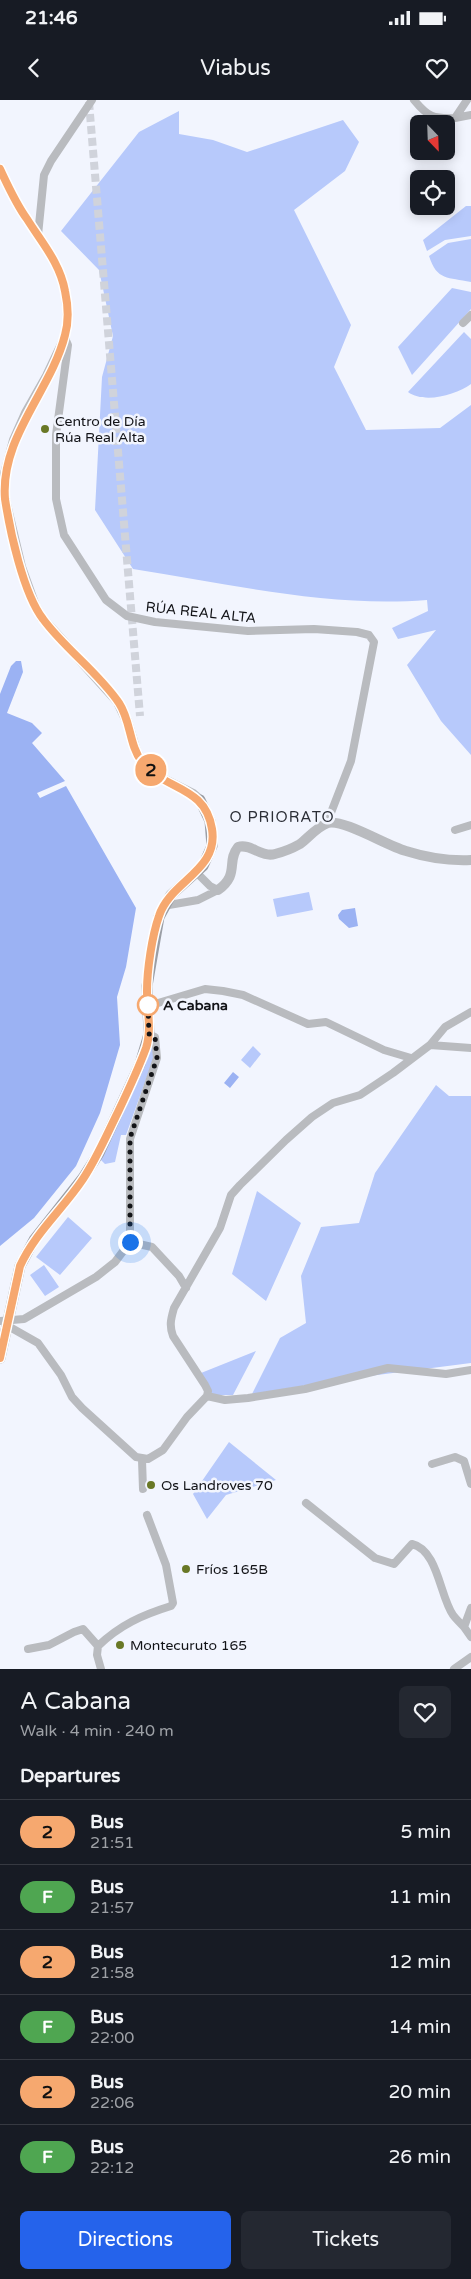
<!DOCTYPE html>
<meta charset="utf-8">
<style>
body{margin:0;font-family:"Varela Round",sans-serif;background:#242831;color:#f1f3f6;height:100vh;display:flex;flex-direction:column;font-size:19px;white-space:nowrap}
*{box-sizing:border-box;margin:0}
p{font-size:16px;color:#9ea1a6}
.icon{flex:none;width:28px;height:28px;fill:none;stroke:currentColor;stroke-width:2;stroke-linecap:round;stroke-linejoin:round}
.map{position:relative;height:1569px;overflow:hidden}
.drawer{display:flex;flex-direction:column;background:#171b24;flex:1}
.drawer>*{flex:none}
.badge{padding:0 10px;border-radius:16px;font-size:18px;line-height:32px}
.needle{width:32px;rotate:157deg}
.buttons{position:absolute;left:410px;top:15px;display:grid;gap:10px}
.buttons a{display:grid;place-items:center;width:45px;height:45px;border-radius:8px;background:#171b24;box-shadow:0 2px 12px #0003;font-size:25px}
.you{position:absolute;width:25px;height:25px;margin:-12px;border:4px solid #fff;border-radius:50%;background:#1a73e8;box-shadow:0 0 0 8px #1a73e833}
.map>.badge{position:absolute;translate:-50% -50%;box-shadow:0 0 0 2px #fff}
h2{padding:0 20px;font-size:19px;line-height:45px}
.round{display:grid;place-items:center;flex:none;width:52px;height:52px;border-radius:8px;background:#242831}
.headline{display:flex;align-items:center;justify-content:space-between;height:85px;padding:0 20px}
h1{font-size:24px;font-weight:600;line-height:38px}
.primary-button{display:flex;gap:10px;margin-top:auto;padding:10px 20px}
.primary-button a{flex:1;height:58px;border-radius:8px;background:#2563eb;color:#fff;font-size:20px;font-weight:600;line-height:58px;text-align:center}
.primary-button a+a{background:#242831;color:#f1f3f6}
ul{padding:0;list-style:none}
li{display:flex;align-items:center;gap:15px;height:65px;padding:0 20px;border-top:1px solid #363941}
li div{flex:1}
li b{display:block;font-size:19px}
li em{font-style:normal}
li .badge{min-width:55px;font-weight:700;text-align:center}
.status{display:flex;justify-content:space-between;align-items:center;height:35px;padding:0 25px;background:#171b24;direction:ltr}
.status svg{height:14px;fill:currentColor}
header{display:flex;justify-content:space-between;align-items:center;height:65px;padding:0 20px;background:#171b24;font-size:22px;font-weight:600}
.map>svg:first-child{display:block}
.green{fill:#b7c9fb}
.water{fill:#9bb2f3}
.lines{fill:none;stroke-linecap:round;stroke-linejoin:round}
.minor-tunnel{stroke:#d0d3db;stroke-width:8;stroke-dasharray:8 4;stroke-linecap:butt}
.minor{stroke:#b9bbbf;stroke-width:8}
.tertiary{stroke:#b9bbbf;stroke-width:10}
.secondary{stroke:#9b9ea5;stroke-width:11}
.line-casing{stroke:#fff;stroke-width:11}
.line{stroke:#f6a86f;stroke-width:8}
.walk{stroke:#121317;stroke-width:5;stroke-dasharray:0 9}
.poi-dot{fill:#697826;stroke:#f2f5fe;stroke-width:2}
.stop-dot{fill:#fff;stroke:#f6a86f;stroke-width:2.5}
.labels{text-anchor:middle;stroke-width:5;stroke-linejoin:round;paint-order:stroke}
.poi-label{font-size:14px;fill:#121317;stroke:#f2f5fe;text-anchor:start}
.street-label{font-size:14px;fill:#121317;stroke:#f2f5fe}
.stop-label{font-size:14px;font-weight:bold;fill:#121317;stroke:#f2f5fe;text-anchor:start}
.neighbourhood-label{font-size:15px;letter-spacing:1px;fill:#2b2e36;stroke:#f2f5fe}
</style>
<div class="status"><b>21:46</b><svg viewBox="0 0 49 12"><path d="M0 12V9h3v3zM5 12V6h3v6zM10 12V3h3v9zM15 12V0h3v12zM26 1h20v11H26zM47 4h2v5h-2z"/></svg></div>
<header><svg class="icon" aria-label="back" viewBox="0 0 24 24"><path d="M15 5l-7 7 7 7"/></svg>Viabus<svg class="icon" aria-label="heart" viewBox="0 0 24 24"><path d="M12 20l-8-8c-3-5 5-10 8-4 3-6 11-1 8 4z"/></svg></header>
<div class="map">
<svg width="471" height="1569" viewBox="0 0 471 1569">
<rect width="100%" height="100%" fill="#f2f5fe"/>
<path class="green" d="M179,11V34L213,40L247,52L343,20L359,42L345,71L294,110L351,225L334,267L366,330L440,328L471,305V655L441,621L407,565L436,530L398,539L392,528L428,511L427,500C329,508 230,484 133,469L95,410L102,277L113,236L99,170L61,131L139,32Z
M466,106H471V136L445,140L427,151L423,140Z
M471,139V182C448,177 437,181 429,156L448,143Z
M452,188L471,192V209L412,275L398,247Z
M464,232L471,239V284C456,295 424,304 408,292Z
M309,792L313,810L277,817L273,799Z
M152,941L154,957L126,1035H121L115,1062L105,1064L99,1058Z
M253,946L261,954L250,968L241,960Z
M436,985L449,996H471V1263L346,1279L252,1294L280,1238L306,1223L301,1176L321,1127L359,1123L375,1073Z
M257,1091L301,1123L266,1201L232,1174Z
M68,1117L92,1138L60,1175L36,1157Z
M44,1165L59,1187L45,1196L30,1175Z
M256,1251L233,1295H212L201,1273Z
M229,1342L276,1380L226,1395L207,1419L193,1394Z"/>
<path class="water" d="M16,561H21L23,572L7,613L32,623L42,633L32,643L65,681L37,693L40,698L66,686L136,808L126,867L117,897L120,945L100,1013L76,1066L34,1118L0,1146V594L11,566Z
M355,808L358,826L349,828L339,819L338,815L342,810Z
M233,972L239,977L230,988L224,983Z"/>
<g class="lines">
<path class="minor-tunnel" d="M89,2L140,616"/>
<path class="minor" d="M414,0C428,17 433,19 455,18L467,0
M455,18L471,15
M0,69L26,118L59,169L65,190L67,223L65,238L68,245L56,335V399L64,435L106,500L127,516L155,522L248,531L314,529L357,532L369,535L374,542L351,661L327,723
M38,135L44,75L51,61L92,0
M463,223L471,215
M455,730L471,725
M197,773L210,786L218,790
M163,806L198,800L218,790
M148,906L205,889L223,891L243,895L308,924L326,922L384,950L411,958
M430,945L445,927L471,912
M130,1142L152,1147L179,1176L186,1188
M0,1221L24,1219L96,1177L115,1162L130,1142V1039L157,958L155,937L149,934
M8,1226L38,1243L61,1275L72,1297L82,1308L136,1357L148,1359L163,1350L187,1317L207,1296
M207,1296L208,1291L205,1285L173,1236C169,1225 171,1219 174,1208L220,1128L231,1095L240,1085L286,1040L312,1017L333,1003L360,995L393,973L430,945L471,948
M207,1296L225,1300L248,1298L305,1289L388,1268L446,1274L471,1270
M142,1360L143,1389
M432,1364L455,1357L464,1361L471,1384
M306,1403L375,1458L394,1464L412,1444C438,1450 440,1497 453,1515C456,1519 460,1523 464,1527
M471,1508L464,1527L471,1537
M28,1549L49,1545L74,1532L83,1529L98,1546
M101,1569L97,1555L98,1546C120,1525 142,1515 171,1506L173,1503L166,1465L147,1415
M454,1569L471,1557"/>
<path class="tertiary" d="M65,238L47,276L26,313L14,340L3,381L5,400L21,467L35,506L42,518L118,602L127,621L136,651L142,662L157,676L193,694L200,700
M218,790C240,774 226,762 238,747C251,743 261,758 275,754C283,752 293,748 300,744C308,738 318,726 328,723C344,719 387,746 406,751C428,758 449,761 471,760"/>
<path class="secondary" d="M0,1258L20,1166L34,1140L83,1078L99,1053L140,964L149,934L147,886L159,817L171,795L203,766L212,746L210,721L200,700"/>
</g>
<g class="lines">
<g class="line-casing">
<path id="line" d="M0,69C8,86 16,104 27,119C42,143 60,163 65,191C68,205 69,221 65,235C51,291 0,337 5,399C10,431 23,493 43,519C65,549 98,572 119,603C131,621 129,645 142,662C165,691 205,685 212,729C219,771 170,781 159,816C152,836 147,870 147,891C147,910 152,930 146,948C138,970 128,991 118,1012C107,1034 97,1058 83,1079C63,1109 35,1133 20,1166L0,1258"/>
</g>
<use href="#line" class="line"/>
<path class="walk" d="M130,1142V1038L157,958L155,937L149,934L148,905"/>
</g>
<g class="poi-dot">
<circle cx="45" cy="329" r="5"/>
<circle cx="151" cy="1385" r="5"/>
<circle cx="186" cy="1469" r="5"/>
<circle cx="120" cy="1545" r="5"/>
</g>
<circle class="stop-dot" cx="148" cy="905" r="10"/>
<g class="labels">
<g class="poi-label">
<text x="55" y="326">Centro de Día<tspan x="55" dy="16">Rúa Real Alta</tspan></text>
<text x="161" y="1390">Os Landroves 70</text>
<text x="196" y="1474">Fríos 165B</text>
<text x="130" y="1550">Montecuruto 165</text>
</g>
<g class="street-label">
<text transform="translate(201 512) rotate(6)" y="5">RÚA REAL ALTA</text>
</g>
<g class="stop-label">
<text x="163" y="910">A Cabana</text>
</g>
<g class="neighbourhood-label">
<text x="282" y="722">O PRIORATO</text>
</g>
</g>
</svg>
<div class="buttons">
<a><svg class="needle" viewBox="-14 -14 28 28"><path d="M0-13l5 13h-10z" fill="#e53935"/><path d="M0 13l5-13h-10z" fill="#9ea1a6"/></svg></a>
<a><svg class="icon" aria-label="locate" viewBox="0 0 24 24"><circle cx="12" cy="12" r="6"/><path d="M12 2v4M12 18v4M2 12h4M18 12h4"/></svg></a>
</div>
<div class="you" style="left:130px;top:1142px"></div>
<b class="badge" style="left:151px;top:670px;background:#f6a86f;color:#111">2</b>
</div>
<section class="drawer">
<div class="headline"><div><h1>A Cabana</h1><p>Walk · 4 min · 240 m</p></div><a class="round"><svg class="icon" aria-label="heart" viewBox="0 0 24 24"><path d="M12 20l-8-8c-3-5 5-10 8-4 3-6 11-1 8 4z"/></svg></a></div>
<h2>Departures</h2>
<ul>
<li><span class="badge" style="background:#f6a86f;color:#111">2</span><div><b>Bus</b><p>21:51</p></div><em>5 min</em></li>
<li><span class="badge" style="background:#4fa651;color:#fff">F</span><div><b>Bus</b><p>21:57</p></div><em>11 min</em></li>
<li><span class="badge" style="background:#f6a86f;color:#111">2</span><div><b>Bus</b><p>21:58</p></div><em>12 min</em></li>
<li><span class="badge" style="background:#4fa651;color:#fff">F</span><div><b>Bus</b><p>22:00</p></div><em>14 min</em></li>
<li><span class="badge" style="background:#f6a86f;color:#111">2</span><div><b>Bus</b><p>22:06</p></div><em>20 min</em></li>
<li><span class="badge" style="background:#4fa651;color:#fff">F</span><div><b>Bus</b><p>22:12</p></div><em>26 min</em></li>
</ul>
<div class="primary-button"><a>Directions</a><a>Tickets</a></div>
</section>
